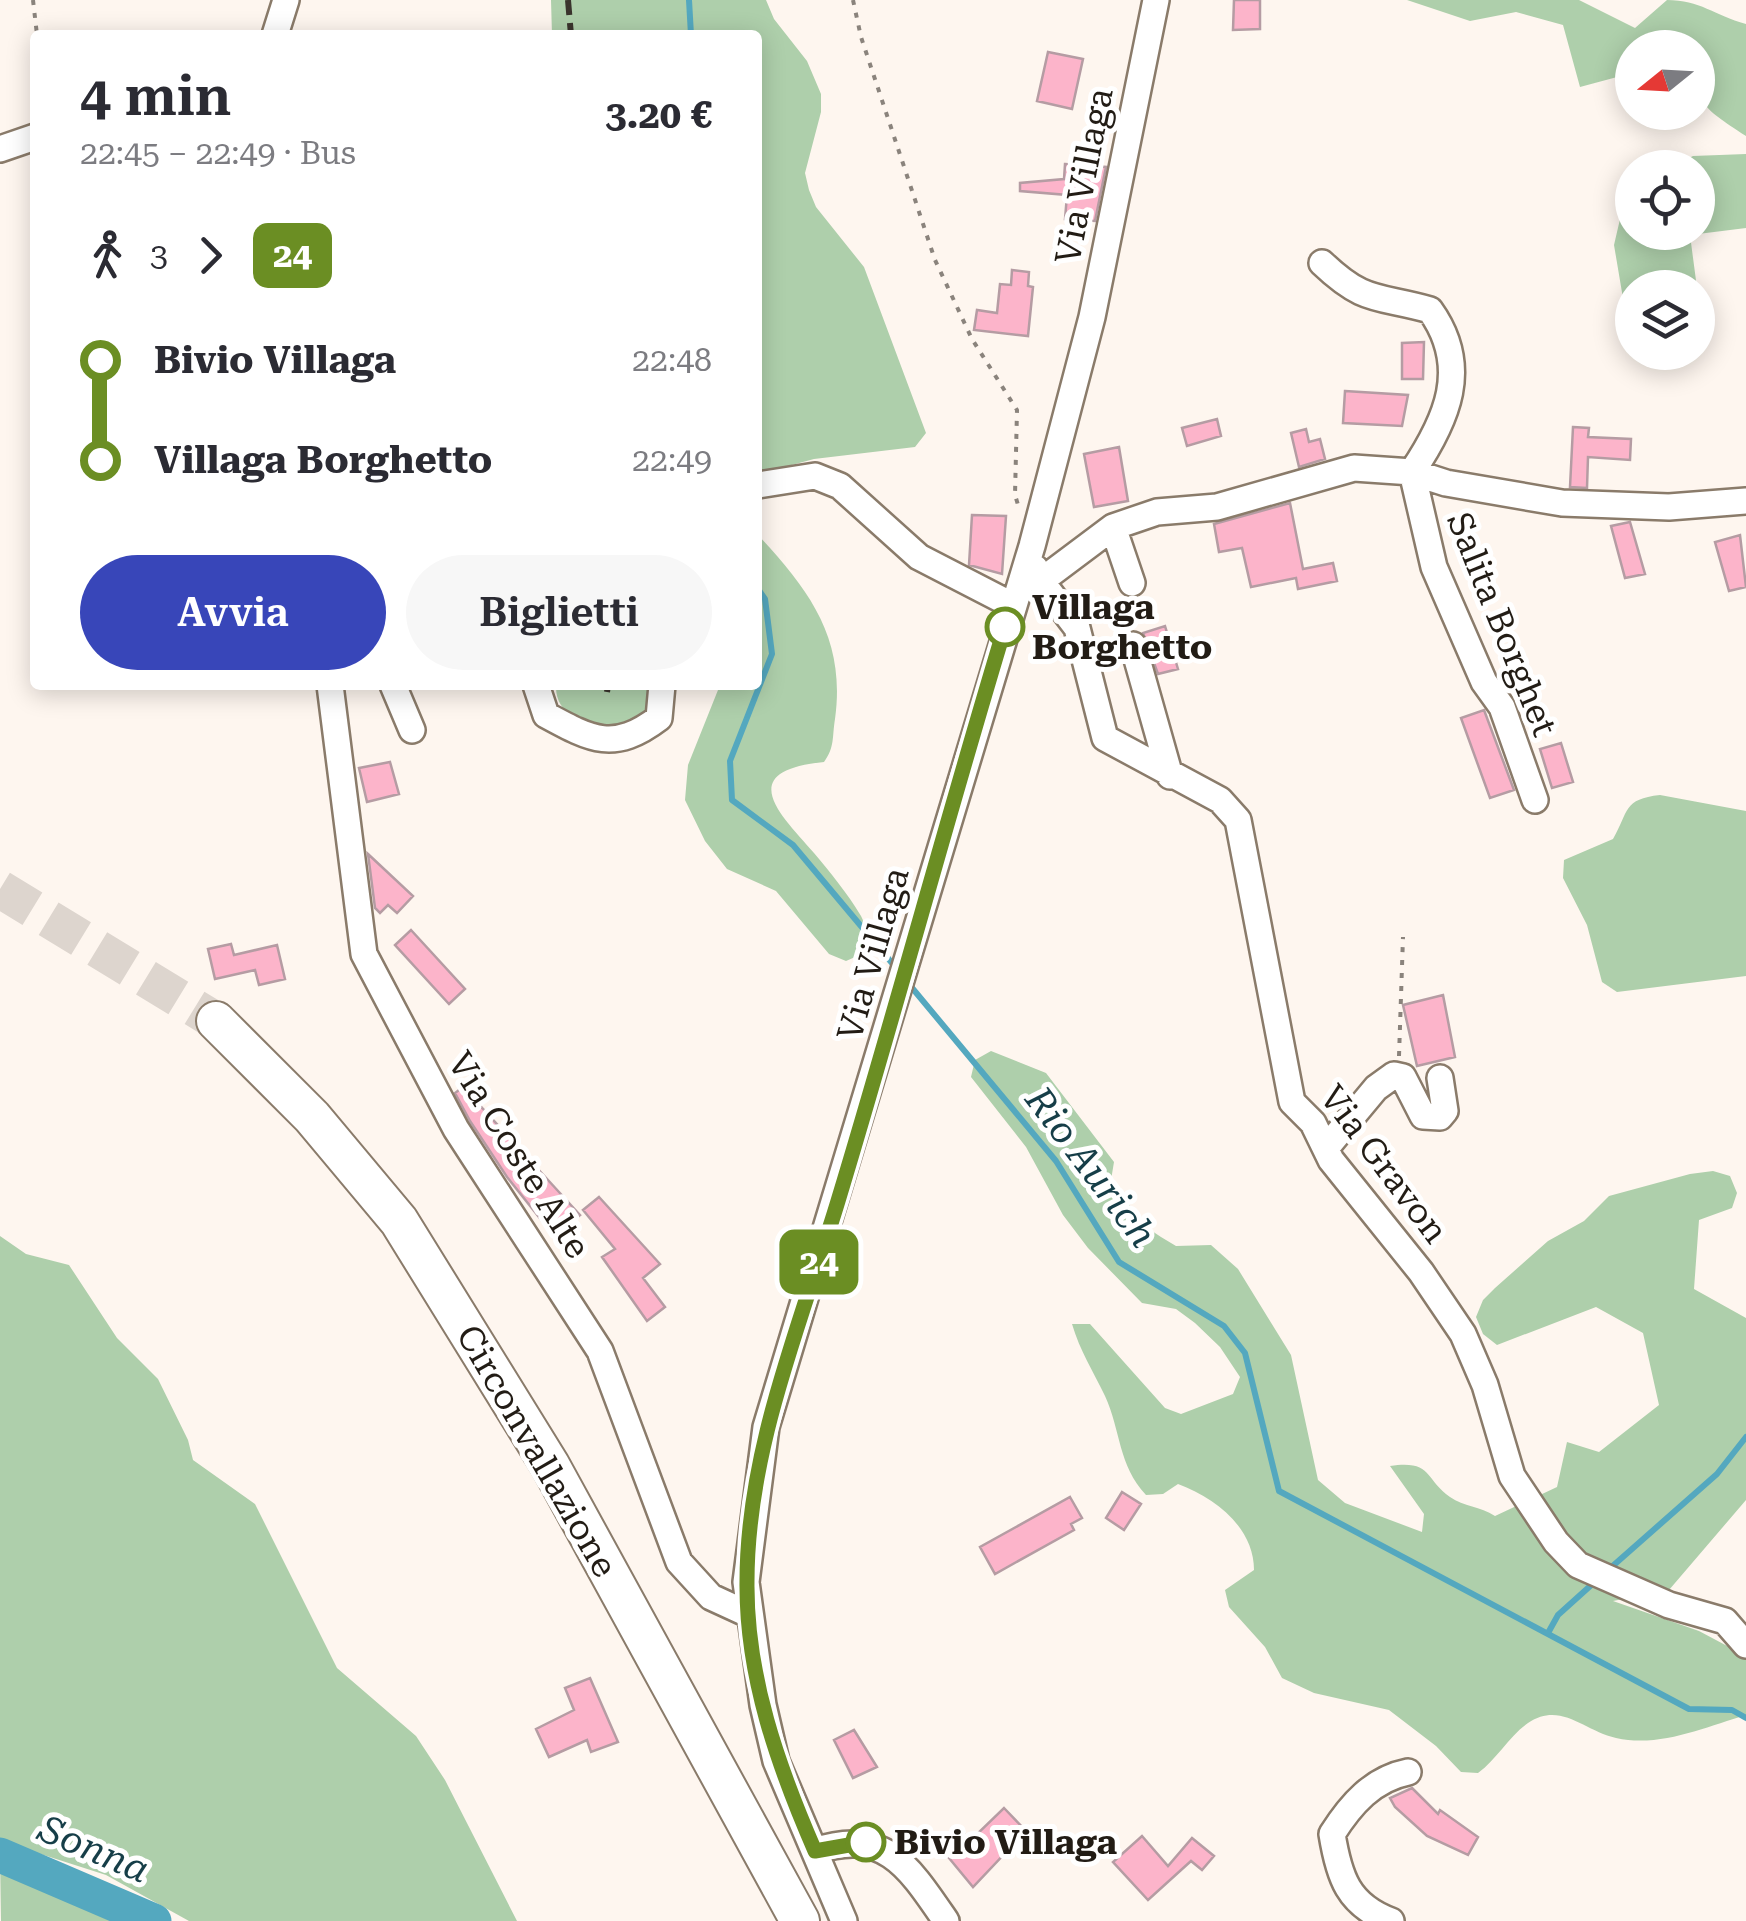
<!DOCTYPE html>
<html lang="it">
<meta charset="utf-8">
<style>
body{margin:0;font-family:"Roboto Serif",serif;background:#f7f7f7;color:#2b2b33;height:100vh;display:flex;flex-direction:column;font-size:38px;white-space:nowrap}
*{box-sizing:border-box;margin:0}
p{font-size:32px;color:#7c7c81}
.icon{flex:none;width:55px;height:55px;fill:none;stroke:currentColor;stroke-width:2;stroke-linecap:round;stroke-linejoin:round}
.map{position:relative;flex:1;overflow:hidden}
.drawer{position:absolute;left:30px;top:30px;width:732px;height:660px;display:flex;flex-direction:column;background:#fff;border-radius:10px;box-shadow:0 5px 25px #0003}
.drawer>*{flex:none}
.badge{padding:0 20px;border-radius:15px;font-size:35px;line-height:65px}
.needle{width:65px;rotate:252deg}
.fabs{position:absolute;left:1615px;top:30px;display:grid;gap:20px}
.fabs a{display:grid;place-items:center;width:100px;height:100px;border-radius:50%;background:#fff;box-shadow:0 5px 25px #0003;font-size:50px}
.map>.badge{position:absolute;translate:-50% -50%;box-shadow:0 0 0 5px #fff}
.legs{display:flex;align-items:center;gap:15px;height:110px;padding:0 50px;font-size:32px}
.legs p{margin-inline-start:auto}
.head{display:flex;align-items:center;justify-content:space-between;height:170px;padding:0 50px}
h1{font-size:55px;font-weight:600;line-height:75px}
.button{display:flex;gap:20px;margin-top:auto;padding:20px 50px}
.button a{flex:1;height:115px;border-radius:60px;background:#3846b9;color:#fff;font-size:40px;font-weight:600;line-height:115px;text-align:center}
.button a+a{background:#f7f7f7;color:#2b2b33}
ul{padding:0 50px;list-style:none}
li{display:flex;align-items:center;gap:35px;height:100px;font-size:38px}
li i{display:grid;place-items:center;width:15px;height:100%;margin:0 12px;background:currentColor}
li i::after{content:'';width:25px;height:25px;margin:-12px;border:8px solid;border-radius:50%;background:#fff}
li p{margin-inline-start:auto}
li:first-child i{background:linear-gradient(#0000 50%,currentColor 0)}
li:last-child i{background:linear-gradient(currentColor 50%,#0000 0)}
.map>svg:first-child{display:block}
.green{fill:#aecfab}
.lines{fill:none;stroke-linecap:round;stroke-linejoin:round}
.stream{stroke:#54a8bf;stroke-width:6}
.river{stroke:#54a8bf;stroke-width:35}
.building{fill:#fcb4ca;stroke:#b59ca3;stroke-width:2.5}
.highway-tunnel{stroke:#ddd5ce;stroke-width:38;stroke-dasharray:38 19;stroke-linecap:butt}
.minor-casing{stroke:#8a7b6a;stroke-width:30}
.highway-casing{stroke:#8a7b6a;stroke-width:42}
.path{stroke:#8a837c;stroke-width:4;stroke-dasharray:5 8;stroke-linecap:butt}
.minor{stroke:#fff;stroke-width:25}
.highway{stroke:#fff;stroke-width:38}
.rail{stroke:#3a342d;stroke-width:6;stroke-dasharray:15 8;stroke-linecap:butt}
.line-1-casing{stroke:#fff;stroke-width:22}
.line-1{stroke:#6b8e23;stroke-width:15}
.stop-1-dot{fill:#fff;stroke:#6b8e23;stroke-width:5}
.labels{text-anchor:middle;stroke-width:10;stroke-linejoin:round;paint-order:stroke}
.street-label{font-size:35px;fill:#221c15;stroke:#fff}
.stop-label{font-size:35px;font-weight:bold;fill:#221c15;stroke:#fff;text-anchor:start}
.water-label{font-size:38px;font-style:italic;fill:#163e48;stroke:#fff}
</style>
<div class="map">
<svg width="1746" height="1921" viewBox="0 0 1746 1921">
<rect width="100%" height="100%" fill="#fef6ef"/>
<path class="green" d="M551,0H766L774,19L807,61L821,94V112L805,173L809,190L816,207L864,267L926,433L915,447L814,459L758,474V35H552Z
M1407,0H1579L1635,28L1667,0C1700,0 1714,15 1746,24V136C1697,103 1698,107 1698,48H1632V73L1580,87L1563,25L1516,12L1470,21Z
M1746,154V228L1690,235L1697,288H1632V324L1627,322L1614,245L1627,189L1632,187V232H1698V168L1671,167L1693,156Z
M758,535C810,591 846,639 835,719C832,737 835,747 824,762C732,771 782,816 814,853C830,872 848,894 861,916C867,926 864,942 862,954L846,961L829,954L776,891L727,869L705,841L685,800L688,765L720,685H758Z
M556,685H651L649,713L610,730C585,722 555,717 556,685Z
M1660,795L1746,811V976L1617,992L1602,982L1587,925L1563,878L1564,860L1613,839C1629,811 1623,799 1660,795Z
M991,1051L1046,1073L1114,1162L1111,1180L1146,1227L1161,1237L1176,1246L1211,1245L1238,1269L1291,1355L1318,1480L1345,1503L1422,1532L1424,1514L1390,1466C1433,1460 1424,1479 1450,1497C1464,1507 1480,1506 1495,1516L1557,1487L1567,1442L1599,1452L1659,1405L1643,1333L1596,1307L1497,1345L1483,1334L1476,1317L1483,1300L1495,1288L1548,1241L1584,1221L1609,1196L1690,1174L1713,1171L1730,1176L1737,1193L1732,1208L1699,1220L1694,1289L1746,1318V1500L1669,1590L1613,1601L1699,1631L1746,1656V1715C1705,1727 1660,1748 1616,1738C1584,1731 1561,1701 1528,1723C1510,1735 1497,1759 1478,1773L1461,1772L1436,1746L1389,1710L1314,1693L1282,1678L1265,1647L1229,1607L1225,1590L1254,1570C1254,1528 1216,1498 1178,1484L1163,1494L1146,1495C1118,1465 1121,1431 1105,1396C1093,1371 1080,1351 1072,1324H1090L1165,1408L1181,1414L1233,1394L1240,1377L1220,1347L1195,1323L1176,1309L1142,1303L1088,1248L1063,1215L1026,1147L971,1077L975,1060Z
M0,1236L26,1254L69,1265L117,1338L158,1379L188,1440L193,1460L255,1504L337,1668L416,1736L445,1780L517,1921H189L106,1875L0,1841Z
M0,1854L21,1865L83,1883L161,1921L75,1890L56,1887L111,1921H1Z"/>
<g class="lines">
<path class="stream" d="M689,0L691,35
M758,589L765,599L772,654L730,761L732,800L793,845L897,969
M908,983L1056,1161L1119,1262L1224,1326L1245,1353L1279,1491L1689,1709L1732,1710L1746,1718
M1607,1571L1717,1474L1746,1437
M1548,1633L1558,1615L1598,1579"/>
<path class="river" d="M0,1855L154,1921"/>
</g>
<path class="building" d="M1234,0H1260V29L1233,30Z
M1048,52L1083,59L1072,109L1037,101Z
M1065,164L1106,167L1095,221L1065,219L1067,195L1020,191V183L1064,179Z
M1012,270L1029,272L1028,286L1033,287L1028,336L974,330L977,310L997,313L1000,284L1011,285Z
M1424,342L1423,379H1402V343Z
M1345,391L1408,395L1402,426L1343,423Z
M1217,419L1221,436L1187,446L1182,428Z
M1573,427L1589,428L1588,437L1631,439L1630,460L1588,457L1587,488L1570,487Z
M1306,429L1309,442L1320,439L1325,459L1299,467L1291,433Z
M1119,447L1128,501L1094,507L1084,454Z
M1290,503L1303,569L1333,563L1337,581L1298,589L1296,578L1251,587L1242,548L1219,552L1214,524Z
M972,515L1006,516L1002,574L969,565Z
M1630,522L1645,574L1625,578L1611,526Z
M1740,535L1746,587L1729,591L1715,542Z
M1165,626L1178,669L1158,674L1143,633Z
M1484,710L1514,790L1490,798L1461,718Z
M1561,743L1573,782L1552,788L1540,749Z
M390,762L399,794L367,802L359,768Z
M368,854L413,896L397,913L388,905L380,913L375,908Z
M411,930L465,989L449,1004L395,945Z
M231,944L234,955L277,945L285,979L259,985L255,970L215,979L208,949Z
M1443,995L1455,1057L1417,1066L1403,1005Z
M463,1087L580,1215L554,1236L507,1177L470,1121L455,1093Z
M599,1197L660,1264L643,1278L665,1307L647,1321L602,1257L615,1249L583,1210Z
M1122,1492L1141,1504L1124,1530L1106,1518Z
M1070,1497L1082,1518L1071,1524L1074,1530L995,1574L980,1547Z
M590,1678L618,1742L591,1752L587,1740L549,1757L536,1729L574,1710L565,1688Z
M854,1730L877,1767L853,1778L834,1740Z
M1412,1788L1438,1814L1440,1810L1478,1837L1468,1855L1427,1836L1395,1807L1390,1798Z
M1004,1808L1026,1831L973,1887L944,1852L965,1835L970,1841Z
M1142,1836L1168,1866L1192,1838L1214,1856L1202,1870L1191,1861L1148,1900L1113,1862Z"/>
<g class="lines">
<path class="highway-tunnel" d="M0,889L216,1021"/>
<g class="minor-casing">
<path id="minor" d="M275,35L286,0
M0,149L35,137
M1322,263C1365,304 1377,295 1430,310C1471,367 1447,420 1412,472L1434,567L1484,682L1502,707L1535,800
M758,485L815,476L840,486L919,557L1012,605
M1113,527L1132,583
M1035,568L1041,581L1113,527L1157,512L1217,507L1354,468L1412,472L1446,483L1562,503L1669,507L1746,501
M1041,581L1077,628L1105,738L1220,800L1238,820L1292,1102L1313,1123L1331,1160L1421,1272L1463,1334L1485,1385L1512,1476L1556,1542L1578,1565L1669,1605L1725,1621
M1133,645L1170,776
M330,685L364,954L456,1129L600,1351L679,1562L711,1597L748,1614
M393,685L412,730
M536,685L546,715C592,740 614,752 659,718L662,685
M1326,1148L1376,1088L1394,1075L1403,1077L1423,1116L1440,1117L1445,1111L1440,1078
M1725,1621L1746,1645
M815,1851C885,1827 909,1867 946,1921
M844,1921L776,1761L763,1705L746,1582L766,1427L1032,546L1092,317L1156,0
M1391,1921C1348,1905 1339,1877 1332,1834C1351,1804 1373,1779 1408,1772"/>
</g>
<g class="highway-casing">
<path id="highway" d="M216,1021L312,1117L399,1221L550,1465L800,1921"/>
</g>
<path class="path" d="M33,0L37,35
M853,0L861,37L935,260L972,339L1017,410L1015,495L1019,508
M1135,602L1139,622
M1399,1056L1403,937"/>
<use href="#minor" class="minor"/>
<use href="#highway" class="highway"/>
<path class="rail" d="M568,0L571,35
M607,692L608,685"/>
</g>
<g class="lines">
<g class="line-1-casing">
<path id="line-1" d="M866,1842L815,1851C778,1766 746,1676 747,1582C747,1450 800,1326 838,1201C896,1010 947,818 1005,627"/>
</g>
<use href="#line-1" class="line-1"/>
</g>
<g class="stop-1-dot">
<circle cx="1005" cy="627" r="18"/>
<circle cx="866" cy="1842" r="18"/>
</g>
<g class="labels">
<g class="street-label">
<text transform="translate(1084 176) rotate(-79)" y="12">Via Villaga</text>
<text transform="translate(1502 624) rotate(68)" y="12">Salita Borghet</text>
<text transform="translate(873 954) rotate(-74)" y="12">Via Villaga</text>
<text transform="translate(519 1155) rotate(58)" y="12">Via Coste Alte</text>
<text transform="translate(1384 1164) rotate(53)" y="12">Via Gravon</text>
<text transform="translate(537 1451) rotate(60)" y="12">Circonvallazione</text>
</g>
<g class="stop-label">
<text x="1032" y="619">Villaga<tspan x="1032" dy="40">Borghetto</tspan></text>
<text x="894" y="1854">Bivio Villaga</text>
</g>
<g class="water-label">
<text transform="translate(1091 1167) rotate(53)" y="13">Rio Aurich</text>
<text transform="translate(94 1849) rotate(23)" y="13">Sonna</text>
</g>
</g>
</svg>
<div class="fabs">
<a><svg class="needle" viewBox="-14 -14 28 28"><path d="M0-13l5 13h-10z" fill="#e53935"/><path d="M0 13l5-13h-10z" fill="#7c7c81"/></svg></a>
<a><svg class="icon" aria-label="locate" viewBox="0 0 24 24"><circle cx="12" cy="12" r="6"/><path d="M12 2v4M12 18v4M2 12h4M18 12h4"/></svg></a>
<a><svg class="icon" aria-label="layers" viewBox="0 0 24 24"><path d="M12 4l9 5-9 5-9-5zM3 14l9 5 9-5"/></svg></a>
</div>
<b class="badge" style="left:819px;top:1262px;background:#6b8e23;color:#fff">24</b>
<section class="drawer">
<div class="head"><div><h1>4 min</h1><p>22:45 – 22:49 · Bus</p></div><b>3.20 €</b></div>
<div class="legs"><svg class="icon" aria-label="walk" viewBox="0 0 24 24"><circle cx="13" cy="4" r="2"/><path d="M13 8l-2 6 4 7M11 14l-3 7M7 12l3-4h3l4 4"/></svg>3<svg class="icon" aria-label="forward" viewBox="0 0 24 24"><path d="M9 5l7 7-7 7"/></svg><b class="badge" style="background:#6b8e23;color:#fff">24</b></div>
<ul>
<li><i style="color:#6b8e23"></i><b>Bivio Villaga</b><p>22:48</p></li>
<li><i style="color:#6b8e23"></i><b>Villaga Borghetto</b><p>22:49</p></li>
</ul>
<div class="button"><a>Avvia</a><a>Biglietti</a></div>
</section>
</div>
